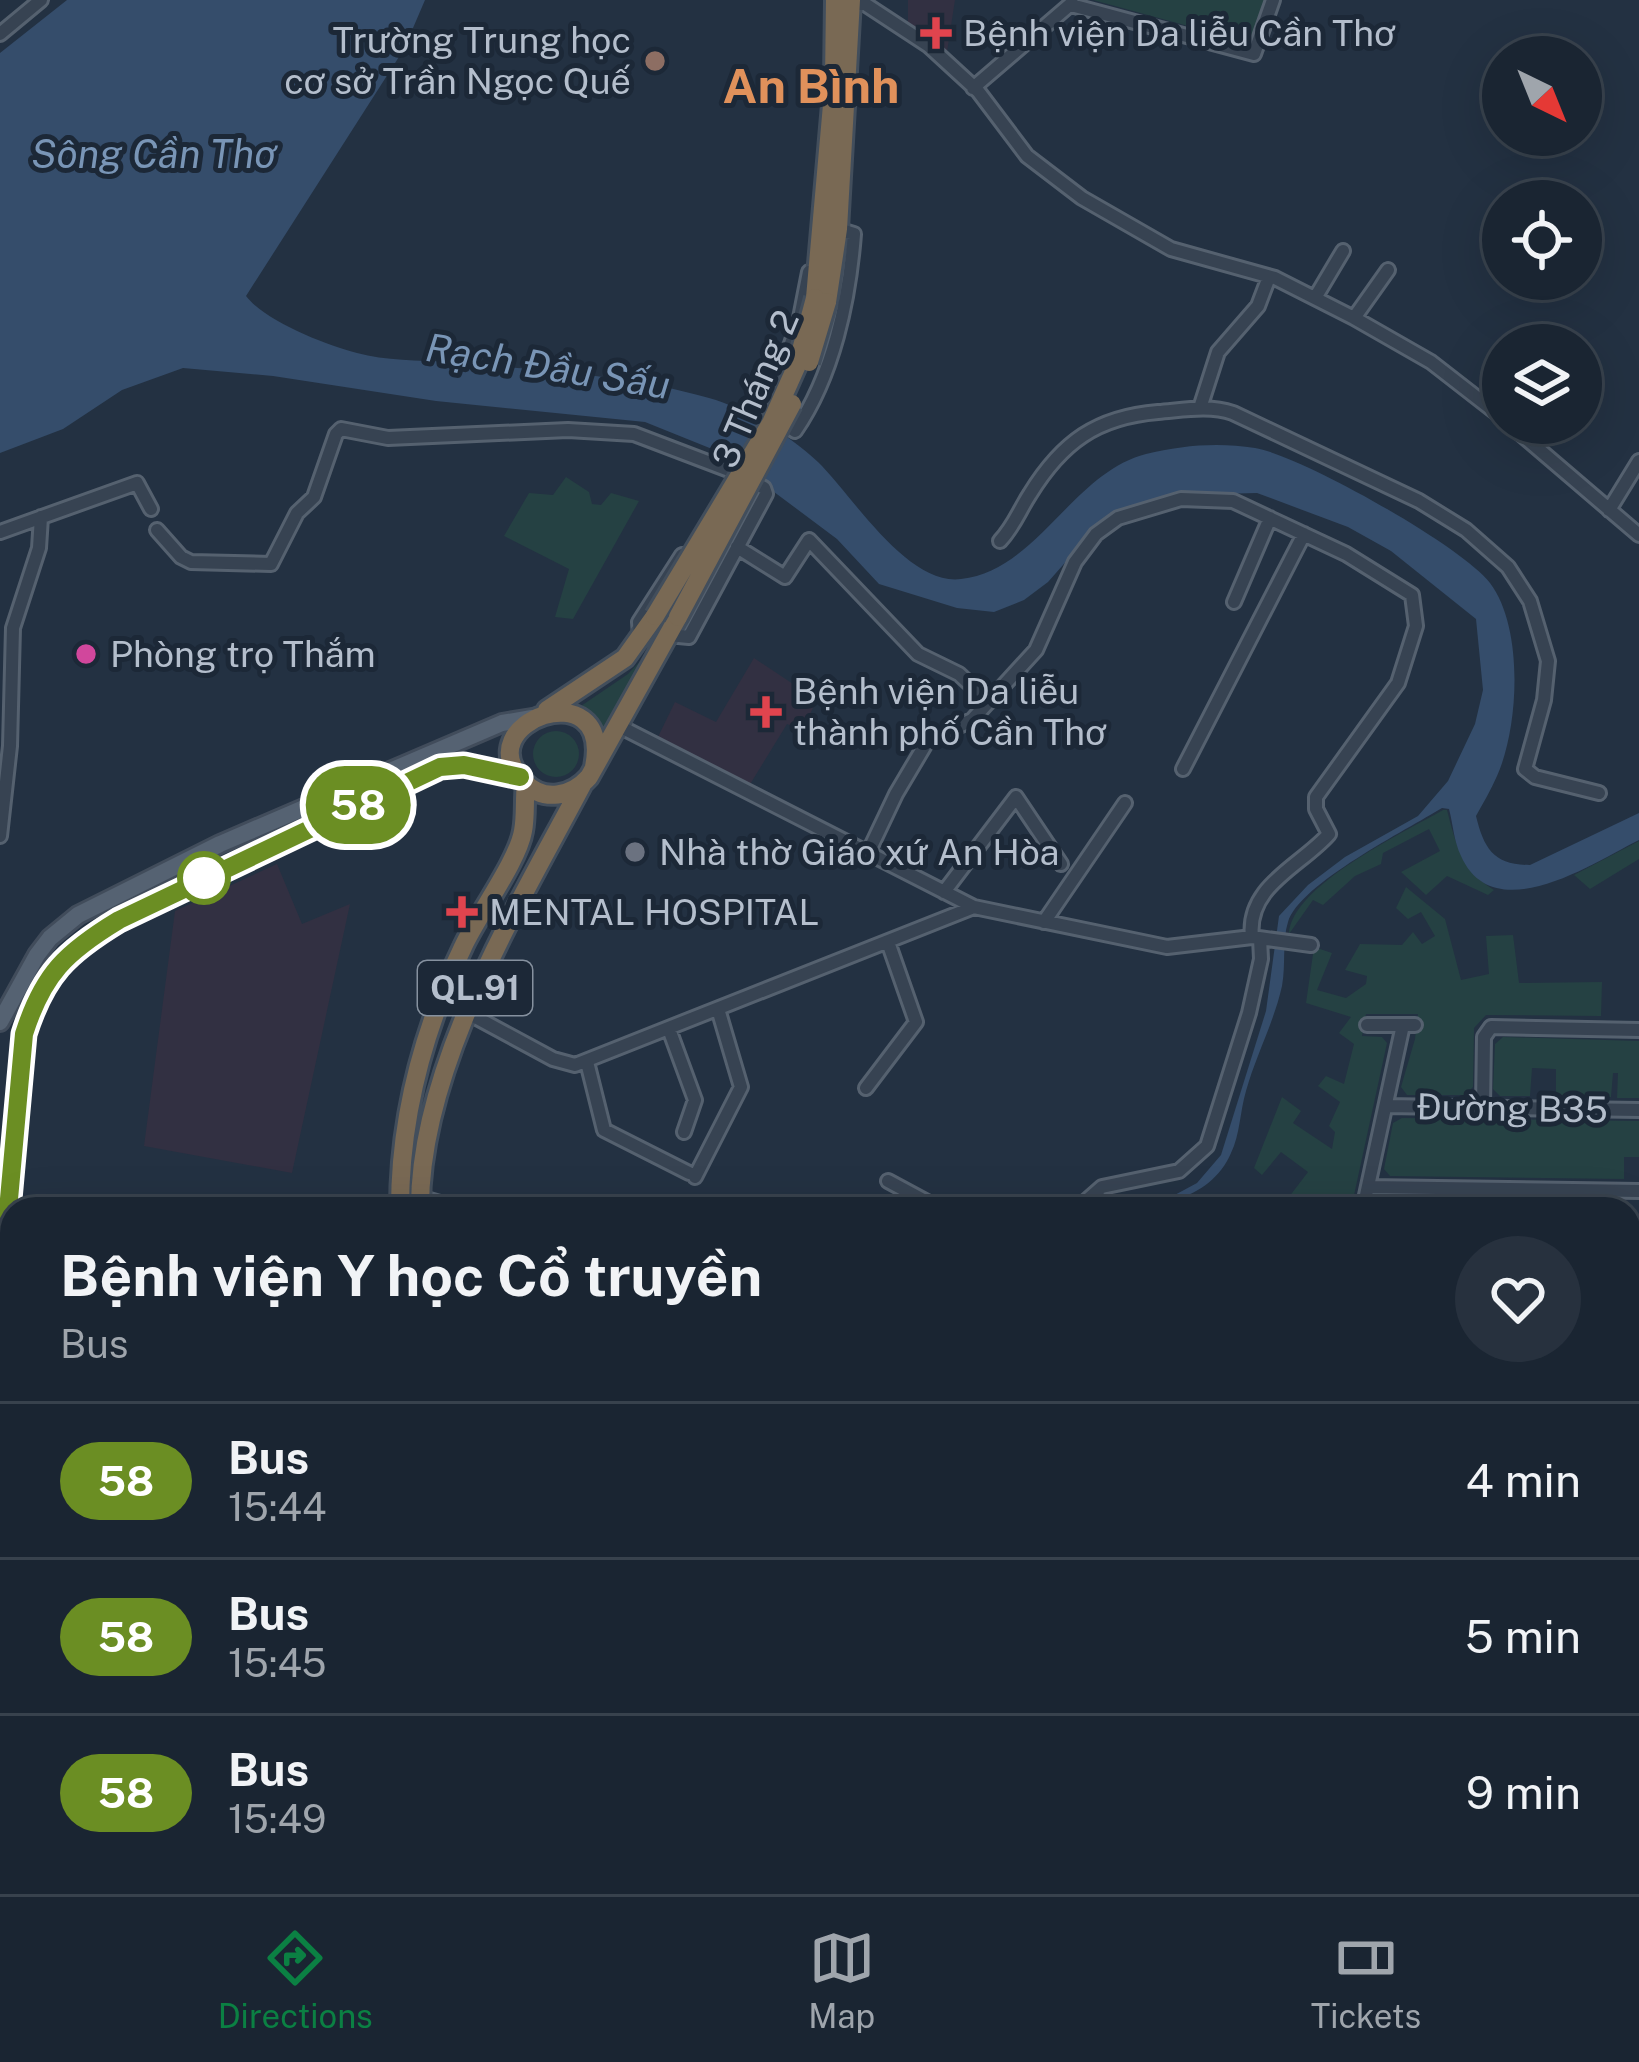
<!DOCTYPE html>
<meta charset="utf-8">
<style>
body{margin:0;font-family:"Public Sans",sans-serif;background:#27313e;color:#f1f3f6;height:100vh;display:flex;flex-direction:column;font-size:45px;white-space:nowrap}
*{box-sizing:border-box;margin:0}
p{font-size:39px;color:#9fa5ac}
.icon{flex:none;width:66px;height:66px;fill:none;stroke:currentColor;stroke-width:2;stroke-linecap:round;stroke-linejoin:round}
.map{position:relative;flex:1;overflow:hidden}
.drawer{position:absolute;left:0px;top:1197px;width:1641px;height:699px;display:flex;flex-direction:column;background:#1a2532;border-radius:36px 36px 0 0;box-shadow:0 12px 48px #0002,0 0 0 3px #38424d}
.drawer>*{flex:none}
.badge{padding:0 24px;border-radius:39px;font-size:42px;line-height:78px}
.needle{width:78px;rotate:137deg}
.buttons{position:absolute;left:1482px;top:36px;display:grid;gap:24px}
.buttons a{display:grid;place-items:center;width:120px;height:120px;border-radius:50%;background:#1a2532;box-shadow:0 12px 48px #0002,0 0 0 3px #38424d;font-size:60px}
.map>.badge{position:absolute;translate:-50% -50%;box-shadow:0 0 0 6px #fff}
.round{display:grid;place-items:center;flex:none;width:126px;height:126px;border-radius:63px;background:#27313e}
.summary{display:flex;align-items:center;justify-content:space-between;height:204px;padding:0 60px}
h1{font-size:57px;font-weight:700;line-height:90px}
ul{padding:0;list-style:none}
li{display:flex;align-items:center;gap:36px;height:156px;padding:0 60px;border-top:3px solid #38424d}
li div{flex:1}
li b{display:block;font-size:45px}
li em{font-style:normal}
li .badge{min-width:132px;font-weight:700;text-align:center}
.menu{display:flex;justify-content:space-around;align-items:center;height:168px;border-top:3px solid #38424d;background:#1a2532;font-size:33px;color:#9fa5ac}
.menu a{display:grid;justify-items:center;gap:6px}
.menu .current{color:#0b8043}
.map>svg:first-child{display:block}
.medical{fill:#323042}
.green{fill:#254143}
.water{fill:#354d6b}
.lines{fill:none;stroke-linecap:round;stroke-linejoin:round}
.minor-casing{stroke:#55616f;stroke-width:18}
.major-casing{stroke:#414c5b;stroke-width:22}
.highway-casing{stroke:#424e5c;stroke-width:24}
.minor{stroke:#374352;stroke-width:12}
.major{stroke:#556272;stroke-width:16}
.highway{stroke:#796954;stroke-width:18}
.highway-bridge-casing{stroke:#424e5c;stroke-width:24;stroke-linecap:butt}
.highway-bridge{stroke:#796954;stroke-width:18}
.line-casing{stroke:#fff;stroke-width:27}
.line{stroke:#6b8e23;stroke-width:18}
.health-dot{fill:#e0444e;stroke:#1c2837;stroke-width:4.5}
.education-dot{fill:#8d6e63;stroke:#1c2837;stroke-width:4.5}
.hotel-dot{fill:#d1479c;stroke:#1c2837;stroke-width:4.5}
.worship-dot{fill:#6b7280;stroke:#1c2837;stroke-width:4.5}
.stop-dot{fill:#fff;stroke:#6b8e23;stroke-width:6}
.labels{text-anchor:middle;stroke-width:10;stroke-linejoin:round;paint-order:stroke}
.shield{fill:#1c2837;stroke:#86919f;stroke-width:3}
.shield-label{font-size:33px;font-weight:bold;fill:#b4becc}
.poi-label{font-size:36px;fill:#b4becc;stroke:#1c2837;text-anchor:start}
.street-label{font-size:36px;fill:#b4becc;stroke:#1c2837}
.water-label{font-size:39px;font-style:italic;fill:#7995b6;stroke:#1c2837}
.district-label{font-size:48px;font-weight:bold;fill:#e0915b;stroke:#1c2837}
</style>
<div class="map">
<svg width="1639" height="1894" viewBox="0 0 1639 1894">
<rect width="100%" height="100%" fill="#233142"/>
<path class="medical" d="M908,0H955L947,52L908,26Z
M754,658L817,700L802,730L787,724L749,786L657,739L675,702L716,722Z
M277,864L302,924L350,904L292,1173L144,1146L175,911Z"/>
<path class="green" d="M1093,0H1265L1250,43Z
M566,477L589,492L592,504L601,505L611,493L639,501L573,619L555,617L569,569L504,536L529,493L553,495Z
M657,643L604,732L581,710V706L628,674Z
M533 754a23 23 0 1 1 46 0a23 23 0 1 1-46 0Z
M1443,810H1447C1456,845 1462,870 1494,890L1488,895L1447,876L1426,895L1401,872L1440,851L1429,829L1383,853L1381,864L1355,876L1323,905L1313,900L1289,934C1291,886 1403,833 1443,810Z
M1639,841V859L1590,889L1574,875Z
M1406,887L1445,919L1461,980L1489,974L1486,936L1513,935L1519,983L1602,982L1601,1016L1486,1015L1474,1028L1473,1087L1465,1095H1407L1401,1087L1415,1039L1418,1014H1366L1362,1036L1382,1037L1387,1043L1351,1209H1302L1289,1197L1308,1172L1281,1152L1262,1175L1254,1168L1282,1097L1301,1111L1293,1123L1332,1149L1335,1132L1329,1126L1340,1102L1318,1086L1326,1076L1344,1084L1354,1044L1339,1033L1351,1017L1306,1003L1314,947L1332,953L1317,990L1346,998L1366,984L1367,976L1345,970L1360,944L1402,945L1413,932L1422,944L1435,936L1421,912L1408,919L1396,908Z
M1503,1037L1639,1041V1098H1617L1618,1073H1613L1611,1097H1556V1069L1532,1068L1530,1096H1500L1493,1089L1495,1044Z
M1402,1118L1639,1121V1157H1624V1179L1390,1176L1384,1169L1393,1123Z
M1385,1199H1485L1484,1209H1375Z
M1629,1291H1639V1429H1629Z
M1323,1884H1424L1428,1894H1329Z"/>
<path class="water" d="M67,0H425L404,49L246,296C265,321 326,345 357,353C385,361 419,360 448,362C534,370 626,374 709,398C748,409 789,435 818,462C852,495 907,586 961,579C1038,570 1072,473 1146,454C1182,445 1219,442 1255,448C1300,455 1462,546 1490,583C1524,628 1519,727 1497,776C1491,790 1483,803 1476,816C1484,849 1494,865 1530,865L1639,813V840C1593,863 1494,930 1461,856C1454,842 1453,824 1449,809L1442,808C1408,829 1299,884 1288,922C1282,941 1286,965 1282,986C1274,1022 1256,1055 1246,1091C1240,1111 1240,1135 1231,1153C1210,1202 1151,1209 1104,1209L1109,1205L1171,1197L1197,1183L1221,1155L1266,1011L1279,916L1308,885L1345,857L1418,816L1448,781L1475,724L1483,690L1476,619L1391,551L1348,527L1257,493L1177,495L1140,503L1100,523L1048,582L1024,600L994,612L957,608L879,584L837,539L722,453L645,422L436,401L273,376L183,368L122,390L63,429L0,453V53Z"/>
<g class="lines">
<g class="minor-casing">
<path id="minor" d="M851,4H865L929,46L978,91L1027,156L1082,198L1171,249L1275,278L1354,318L1431,362L1503,418
M1071,5L1254,54L1273,0
M0,34L41,0
M973,88L1072,3
M809,272L800,318L768,409L769,415L795,431C833,376 849,300 854,234L838,229
M1315,298L1343,251
M1354,318L1388,270
M1200,408L1218,352L1258,306L1269,277
M1508,423L1639,535
M1609,510L1639,461
M157,530L181,557L191,562L271,564L297,513L314,497L336,434L341,429L388,438L568,430L634,434L734,472L764,488L766,494L689,637L668,635
M0,532L137,483L151,509
M1000,541C1014,526 1019,511 1030,494C1062,442 1097,417 1158,412C1184,410 1209,405 1233,413L1419,501L1466,530L1508,567L1530,601L1548,661L1544,700L1525,769L1535,777L1599,793
M737,547L785,577L809,540L918,654L959,674L989,702
M1234,602L1270,518
M640,635L639,622L682,555
M617,725L974,907L1167,947L1252,937L1311,945
M1183,769L1304,534
M0,836L10,746L13,628L39,548L41,517
M868,853L896,794L928,740L972,720L1036,650L1075,562L1096,534L1118,518L1181,499L1233,501L1346,554L1412,595L1416,626L1398,683L1316,797V809L1329,834C1301,866 1246,886 1252,937
M944,892L1016,797L1061,864
M1044,922L1125,803
M466,1012L553,1059L575,1065L974,907
M1367,1025H1415
M669,1029L695,1100L684,1132
M587,1062L604,1130L689,1173
M866,1088L916,1022L888,942
M1386,1106L1639,1110
M1483,1107L1484,1037L1491,1027L1639,1030
M695,1177L741,1087L718,1009
M888,1181L940,1209
M1368,1187L1639,1191
M419,1197L460,1209
M1077,1209L1102,1187L1179,1171L1207,1146L1249,1013L1261,959L1260,938
M1363,1209L1403,1025
M1629,1275H1639
M1629,1442H1639
M1629,1527H1639
M0,1644L12,1658
M1629,1695H1639
M1629,1764H1639
M1629,1829H1639
M303,1884L326,1892L349,1884
M843,1884L846,1894
M1200,1884L1205,1894
M1236,1884L1242,1894
M1475,1884L1479,1894"/>
</g>
<g class="major-casing">
<path id="major" d="M0,1022L37,955L50,938L78,915L220,844L502,723L532,718
M0,1298L24,1033C42,976 68,950 119,920L440,767L464,765L520,777
M1629,1622H1639
M0,1703H12"/>
</g>
<g class="highway-casing">
<path id="highway" d="M815,298L834,82L835,0
M827,302L838,229L851,0
M547,710L625,658L655,616
M594,767C614,669 464,722 524,782C544,803 572,796 589,777L678,617
M400,1209C400,1118 424,1028 463,947C477,916 518,861 523,831C526,816 524,799 526,784
M420,1209C419,1067 517,908 582,785
M424,1884V1894
M444,1884L445,1894"/>
</g>
<use href="#minor" class="minor"/>
<use href="#major" class="major"/>
<use href="#highway" class="highway"/>
<g class="highway-bridge-casing">
<path id="highway-bridge" d="M809,362L827,302
M655,616L771,423L797,365L815,298
M678,617L792,404"/>
</g>
<use href="#highway-bridge" class="highway-bridge"/>
</g>
<g class="lines">
<g class="line-casing">
<path id="line" d="M0,1298L24,1034C43,974 66,952 119,920L440,767L464,765L520,777"/>
</g>
<use href="#line" class="line"/>
</g>
<g class="health-dot">
<path d="M930 15h12v12h12v12h-12v12h-12v-12h-12v-12h12z"/>
<path d="M760 694h12v12h12v12h-12v12h-12v-12h-12v-12h12z"/>
<path d="M456 894h12v12h12v12h-12v12h-12v-12h-12v-12h12z"/>
</g>
<circle class="education-dot" cx="655" cy="61" r="12"/>
<circle class="hotel-dot" cx="86" cy="654" r="12"/>
<circle class="worship-dot" cx="635" cy="852" r="12"/>
<circle class="stop-dot" cx="204" cy="878" r="24"/>
<g class="labels">
<rect class="shield" x="418" y="961" width="114" height="54" rx="9"/>
<g class="shield-label">
<text x="475" y="1000">QL.91</text>
</g>
<g class="poi-label">
<text x="963" y="46">Bệnh viện Da liễu Cần Thơ</text>
<text x="631" y="53" text-anchor="end">Trường Trung học<tspan x="631" dy="41">cơ sở Trần Ngọc Quế</tspan></text>
<text x="110" y="667">Phòng trọ Thắm</text>
<text x="793" y="704">Bệnh viện Da liễu<tspan x="793" dy="41">thành phố Cần Thơ</tspan></text>
<text x="659" y="865">Nhà thờ Giáo xứ An Hòa</text>
<text x="489" y="925">MENTAL HOSPITAL</text>
</g>
<g class="street-label">
<text transform="translate(755 389) rotate(-67)" y="13">3 Tháng 2</text>
<text transform="translate(1512 1108) rotate(1)" y="13">Đường B35</text>
</g>
<g class="water-label">
<text x="154" y="168">Sông Cần Thơ</text>
<text transform="translate(548 366) rotate(9)" y="14">Rạch Đầu Sấu</text>
</g>
<g class="district-label">
<text x="811" y="103">An Bình</text>
</g>
</g>
</svg>
<div class="buttons">
<a><svg class="needle" viewBox="-14 -14 28 28"><path d="M0-13l5 13h-10z" fill="#e53935"/><path d="M0 13l5-13h-10z" fill="#9fa5ac"/></svg></a>
<a><svg class="icon" aria-label="locate" viewBox="0 0 24 24"><circle cx="12" cy="12" r="6"/><path d="M12 2v4M12 18v4M2 12h4M18 12h4"/></svg></a>
<a><svg class="icon" aria-label="layers" viewBox="0 0 24 24"><path d="M12 4l9 5-9 5-9-5zM3 14l9 5 9-5"/></svg></a>
</div>
<b class="badge" style="left:358px;top:805px;background:#6b8e23;color:#fff">58</b>
<section class="drawer">
<div class="summary"><div><h1>Bệnh viện Y học Cổ truyền</h1><p>Bus</p></div><a class="round"><svg class="icon" aria-label="heart" viewBox="0 0 24 24"><path d="M12 20l-8-8c-3-5 5-10 8-4 3-6 11-1 8 4z"/></svg></a></div>
<ul>
<li><span class="badge" style="background:#6b8e23;color:#fff">58</span><div><b>Bus</b><p>15:44</p></div><em>4 min</em></li>
<li><span class="badge" style="background:#6b8e23;color:#fff">58</span><div><b>Bus</b><p>15:45</p></div><em>5 min</em></li>
<li><span class="badge" style="background:#6b8e23;color:#fff">58</span><div><b>Bus</b><p>15:49</p></div><em>9 min</em></li>
</ul>
</section>
</div>
<nav class="menu">
<a class="current"><svg class="icon" aria-label="directions" viewBox="0 0 24 24"><path d="M12 3l9 9-9 9-9-9zM9 14v-3h6M13 9l2 2-2 2"/></svg>Directions</a>
<a><svg class="icon" aria-label="map" viewBox="0 0 24 24"><path d="M3 6l6-2 6 2 6-2v14l-6 2-6-2-6 2zM9 4v14M15 6v14"/></svg>Map</a>
<a><svg class="icon" aria-label="tickets" viewBox="0 0 24 24"><path d="M3 7h18v10H3zM15 7v10"/></svg>Tickets</a>
</nav>
